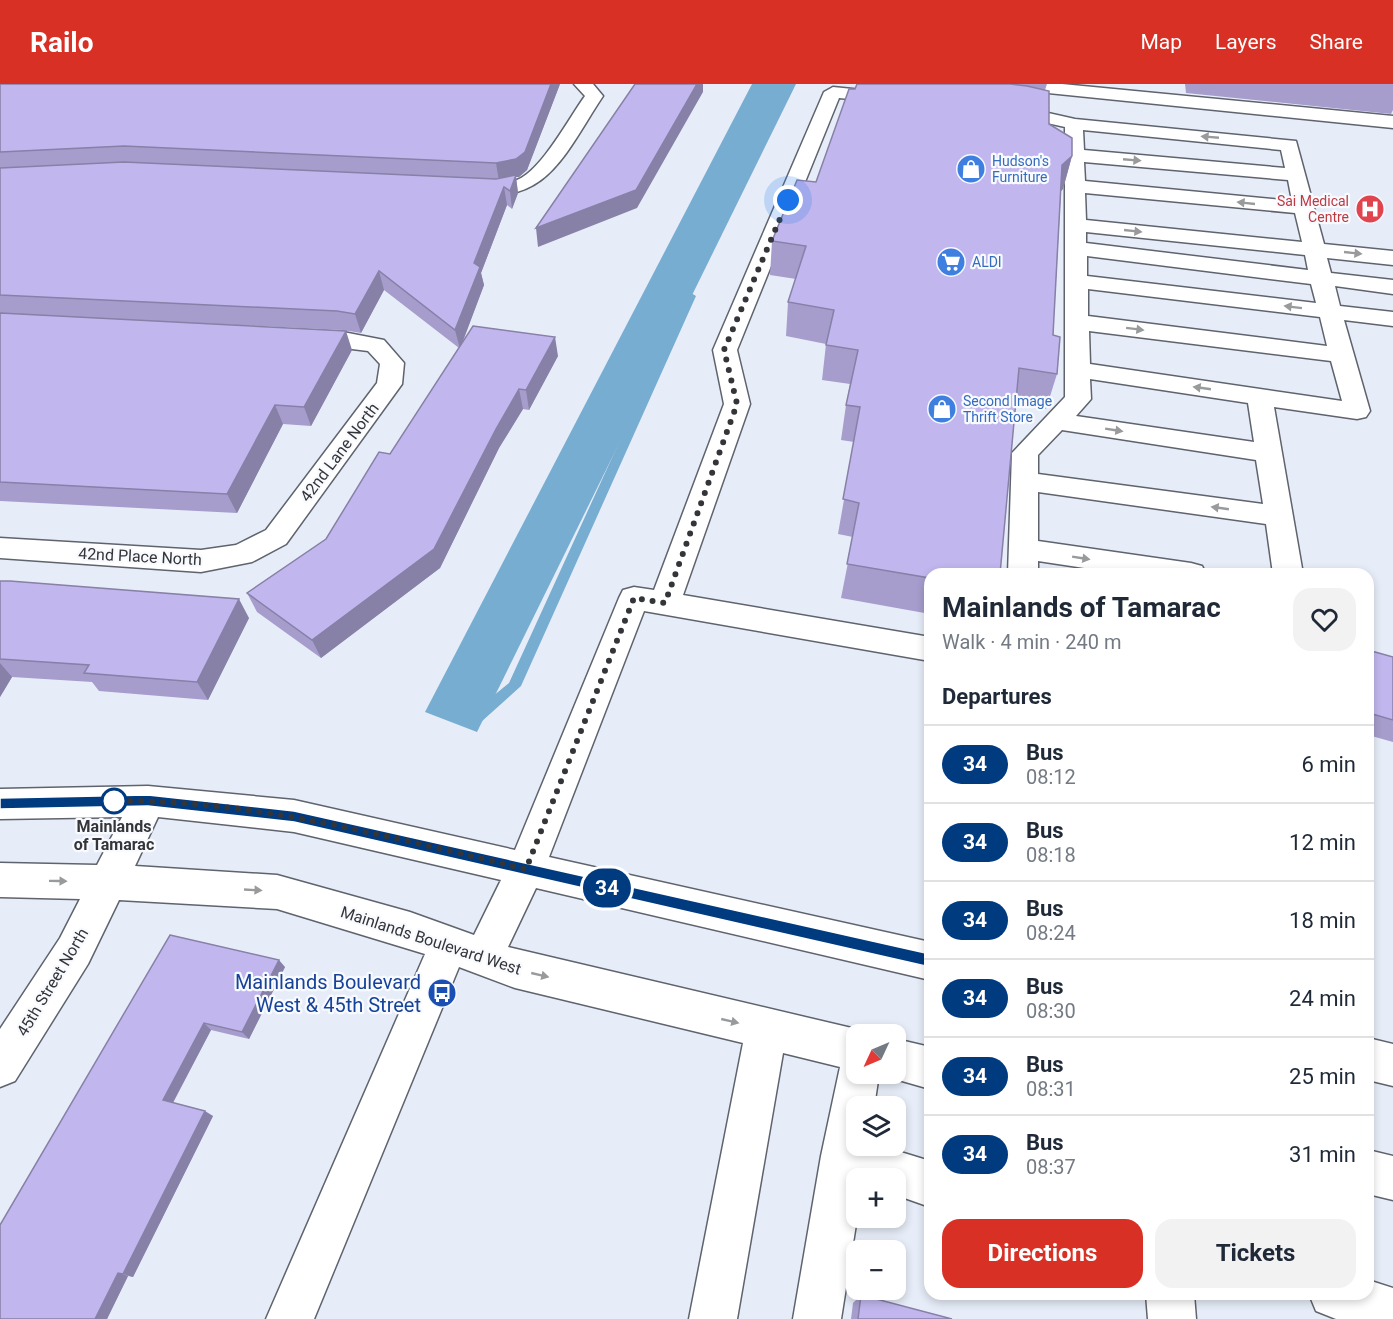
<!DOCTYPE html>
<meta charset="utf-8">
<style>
body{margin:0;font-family:Roboto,sans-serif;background:#f2f2f3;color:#1f2937;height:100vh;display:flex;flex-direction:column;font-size:22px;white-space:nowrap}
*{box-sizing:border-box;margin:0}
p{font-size:20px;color:#747a83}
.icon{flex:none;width:33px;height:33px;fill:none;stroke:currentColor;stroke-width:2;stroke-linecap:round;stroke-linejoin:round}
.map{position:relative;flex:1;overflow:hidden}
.side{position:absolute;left:924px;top:484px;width:450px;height:732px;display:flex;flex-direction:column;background:#fff;border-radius:18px;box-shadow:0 3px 9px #0003}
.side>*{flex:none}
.badge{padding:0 12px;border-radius:20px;font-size:21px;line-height:39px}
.needle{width:39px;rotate:226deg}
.controls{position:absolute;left:846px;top:940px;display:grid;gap:12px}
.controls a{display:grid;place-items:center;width:60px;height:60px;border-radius:12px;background:#fff;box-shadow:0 3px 9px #0003;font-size:30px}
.you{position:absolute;width:30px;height:30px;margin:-15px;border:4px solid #fff;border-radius:50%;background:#1a73e8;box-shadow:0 0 0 9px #1a73e833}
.map>.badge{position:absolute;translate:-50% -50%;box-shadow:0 0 0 3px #fff}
h2{padding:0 18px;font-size:22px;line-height:54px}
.round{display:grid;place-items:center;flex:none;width:63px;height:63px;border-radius:18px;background:#f2f2f3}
.headline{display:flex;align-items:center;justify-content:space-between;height:102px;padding:0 18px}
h1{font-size:28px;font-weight:700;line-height:45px}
.button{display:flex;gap:12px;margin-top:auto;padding:12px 18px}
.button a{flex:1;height:69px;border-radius:18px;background:#d93025;color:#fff;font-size:24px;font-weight:700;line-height:69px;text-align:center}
.button a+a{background:#f2f2f3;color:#1f2937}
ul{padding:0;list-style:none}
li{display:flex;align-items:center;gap:18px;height:78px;padding:0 18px;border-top:2px solid #e0e1e3}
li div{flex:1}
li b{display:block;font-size:22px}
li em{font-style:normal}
li .badge{min-width:66px;font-weight:700;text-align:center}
header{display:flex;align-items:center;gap:36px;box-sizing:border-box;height:84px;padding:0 30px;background:#d93025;color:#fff}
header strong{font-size:28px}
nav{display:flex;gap:33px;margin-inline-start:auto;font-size:21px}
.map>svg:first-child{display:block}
.water{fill:#77add1}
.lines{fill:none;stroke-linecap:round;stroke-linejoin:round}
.stream{fill:#77add1;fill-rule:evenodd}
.minor-casing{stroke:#5e636d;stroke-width:3}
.minor{fill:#fff;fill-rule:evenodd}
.wall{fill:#a69dcd}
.shaded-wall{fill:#8780a7}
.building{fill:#c1b7ee;stroke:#8780a7;stroke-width:1.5}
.oneway{fill:#999a9c}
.line{fill:#003b80;stroke:#fff;stroke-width:1.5}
.walk{stroke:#333539;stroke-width:6;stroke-dasharray:0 10.8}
.stop-dot{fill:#fff;stroke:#003b80;stroke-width:3}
.labels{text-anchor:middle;stroke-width:4.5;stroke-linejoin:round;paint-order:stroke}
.far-shop-label{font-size:14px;fill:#366cbe;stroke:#f8fafe;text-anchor:start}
.far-health-label{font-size:14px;fill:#be3a42;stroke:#f8fafe;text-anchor:end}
.street-label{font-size:16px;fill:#333539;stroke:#f8fafe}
.stop-label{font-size:16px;font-weight:bold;fill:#333539;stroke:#f8fafe}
.near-transit-label{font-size:20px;fill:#164399;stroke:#f8fafe;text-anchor:end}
</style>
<header>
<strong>Railo</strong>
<nav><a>Map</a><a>Layers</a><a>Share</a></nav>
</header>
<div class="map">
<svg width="1393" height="1235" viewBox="0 0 1393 1235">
<rect width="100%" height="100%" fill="#e7edf8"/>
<path class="water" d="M752,0H796L477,648L425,628Z"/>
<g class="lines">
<path class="stream" d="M691,209L696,212L521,602L481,638H471L469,634L471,630L509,599L686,212Z"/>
<g class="minor-casing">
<path id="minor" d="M574,0H593L603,12C566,67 546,127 466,107L463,103L466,99C482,95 501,102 517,96C542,86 569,34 585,12Z
M1000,0H1062L1393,32V44L1009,5Z
M833,3L893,9L902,14L893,19L839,14L737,266L750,320L683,511L930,553V577L644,527L549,773L930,858V896L536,804L508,863L856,945L870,951H856V990H879L874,1023H856V1062H881L930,1077V1123L896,1111V1095H856L857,1134L841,1235H793L821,1072L840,983L783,969L737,1235H689L743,959L515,904L459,883L314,1235H266L425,870L277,825L119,816L88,880L15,997L0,1003V945L60,854L80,815L0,813V779L97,781L122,733L0,735V705L148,702L294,716L515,766L619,514L623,506L634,503L654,506L724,320L713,266L824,8ZM158,733L294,748L501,796L474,851L410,828L277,791L135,782Z
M1004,19L1075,35L1296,57L1324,160L1393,167V181L1327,174L1331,189L1393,196V210L1335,202L1340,222L1393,228V242L1344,236L1370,327L1366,333L1357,335L1274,323L1303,490H1273L1266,440L1038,408V457L1191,479L1202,482L1206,490H1124L1038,477V490H1008L1012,369L1065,313V43L998,28L995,24L998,20ZM1083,46L1281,66L1285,84L1084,66ZM1084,78L1288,96L1292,117L1085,97ZM1085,109L1295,129L1302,158L1086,136ZM1086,148L1305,171L1308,186L1086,159ZM1087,172L1311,200L1316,219L1087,192ZM1088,205L1320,233L1327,262L1088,232ZM1089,247L1331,277L1342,317L1090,280ZM1090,295L1248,319L1254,358L1076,332L1091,315ZM1062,346L1256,376L1263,420L1038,390V371Z
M304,246L343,248L384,256L404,279L402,300L286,460L252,478L201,488L0,474V454L201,466L236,461L266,446L377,299L380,280L368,267L296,258L292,253L296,248Z
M1368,954L1393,960V1002L1368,996Z
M896,955L930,963V1005L881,991L896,990Z
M1368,1066L1393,1072V1116L1368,1110Z
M1368,1196L1393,1204V1235H1336L1316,1227L1309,1210H1368Z
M1146,1210H1194L1196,1235H1148Z"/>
</g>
<use href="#minor" class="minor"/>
</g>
<path class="wall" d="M0,0H560L527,86L519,93H516L518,109L512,125L507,121L481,189L484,201L462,259L558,272L529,326L523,325L499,364L440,484L321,574L257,528L247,509L326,455L390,370L459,264L384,206L361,249L343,246L110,235L352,266L311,342L283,340L237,429L0,417Z
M857,0H1047L1045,6L1049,40L1072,72L1063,105L1061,107L1053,251L1057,290L1046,325L1015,320L930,490V530L841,514L853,453L838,450L854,358L841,356L846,321L850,300L822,296L826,260L786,252L788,218L796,195L770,191L772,157L816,98Z
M1185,0H1393V26L1391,30L1186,9Z
M0,497L249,534L208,616L99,607L92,598L12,593L0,613Z
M1368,566L1393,573V658L1368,651Z
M170,851L285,883L249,955L211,946L173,1019L213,1032L133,1193L128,1192L107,1235H0Z
M861,1211L952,1235H851L853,1219Z"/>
<path class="shaded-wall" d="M551,0H560L527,86L519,93H516L518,109L512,125L510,107L499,97L496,79Z
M697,0H703V8L637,124L538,163L536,144Z
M1072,72L1063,105L1053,114L1062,81Z
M504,103L507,121L481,189L484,201L460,265L455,246L474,179Z
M379,187L384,206L361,249L355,230Z
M346,247L352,266L311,342L304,323Z
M555,253L558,272L529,326L526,306Z
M519,305L523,325L499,364L440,484L321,574L312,556L496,345Z
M275,321L283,340L237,429L227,410Z
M239,515L249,534L208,616L197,598Z
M0,579L12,593L0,613Z
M279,876L285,883L249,955L242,948Z
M204,939L211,946L171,1022L163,1016Z
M205,1027L213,1032L133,1193L123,1190Z
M118,1189L128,1192L107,1235H95Z"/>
<path class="building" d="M0,0H551L525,68L516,75L496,79L124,62L0,68Z
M635,0H697L636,106L536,144Z
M857,0H1010L1027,2L1049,7V40L1072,54V72L1062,81L1053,251L1060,253L1057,290L1019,284L1000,490H930V494L847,480L859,419L843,415L860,323L846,321L858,266L826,261L834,226L788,218L806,162L772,157L797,96L816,98L849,5H855Z
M124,78L496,95L516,91L510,107L504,103L474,179L480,183L455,246L379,187L355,230L337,227L0,211V84Z
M0,229L346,247L304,323L275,321L227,410L0,398Z
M473,242L555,253L526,306L519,305L496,345L434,465L312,556L247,509L326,455L379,368L390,370Z
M0,497H10L239,515L197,598L84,589L89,581L0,575Z
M1368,566L1393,573V636L1369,629Z
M170,851L279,876L242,948L204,939L163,1016L205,1027L123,1190L118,1189L95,1235H0V1141Z
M861,1211L952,1235H858Z"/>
<defs><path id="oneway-solid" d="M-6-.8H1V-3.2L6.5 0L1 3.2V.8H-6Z" transform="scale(1.5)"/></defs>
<g class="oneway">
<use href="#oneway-solid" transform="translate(1210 53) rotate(-175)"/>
<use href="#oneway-solid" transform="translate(1132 76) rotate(5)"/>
<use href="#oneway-solid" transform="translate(1246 119) rotate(-174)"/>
<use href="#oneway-solid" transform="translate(1133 147) rotate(6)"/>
<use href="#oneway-solid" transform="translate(1353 169) rotate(6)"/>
<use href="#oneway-solid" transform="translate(1293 223) rotate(-173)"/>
<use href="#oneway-solid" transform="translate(1135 245) rotate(7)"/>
<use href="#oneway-solid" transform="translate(1202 304) rotate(-172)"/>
<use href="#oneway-solid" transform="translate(1114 346) rotate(9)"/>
<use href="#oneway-solid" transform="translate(1220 424) rotate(-172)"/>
<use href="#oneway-solid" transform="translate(1081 474) rotate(9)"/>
<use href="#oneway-solid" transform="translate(58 797) rotate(1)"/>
<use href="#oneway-solid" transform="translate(253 806) rotate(3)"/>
<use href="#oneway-solid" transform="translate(540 891) rotate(13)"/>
<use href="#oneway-solid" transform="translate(730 937) rotate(13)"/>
</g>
<path class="line" d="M148,711L294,727L930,870L937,877L930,883L294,738L148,722L0,725V714Z"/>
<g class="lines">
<path class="walk" d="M114,717H106C249,714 388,753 526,785L634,514L665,519L737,320L724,266L788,116"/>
</g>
<defs>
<g id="shop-disc" transform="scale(1.5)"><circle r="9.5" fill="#3f7fe0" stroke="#f8fafe"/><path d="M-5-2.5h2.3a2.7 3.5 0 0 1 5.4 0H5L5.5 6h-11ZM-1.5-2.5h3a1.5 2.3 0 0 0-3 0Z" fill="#fff"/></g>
<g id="hospital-disc" transform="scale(1.5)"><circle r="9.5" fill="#e0444e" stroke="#f8fafe"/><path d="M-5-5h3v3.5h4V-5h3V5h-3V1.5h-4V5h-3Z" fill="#fff"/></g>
<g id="supermarket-disc" transform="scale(1.5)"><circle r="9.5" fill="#3f7fe0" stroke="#f8fafe"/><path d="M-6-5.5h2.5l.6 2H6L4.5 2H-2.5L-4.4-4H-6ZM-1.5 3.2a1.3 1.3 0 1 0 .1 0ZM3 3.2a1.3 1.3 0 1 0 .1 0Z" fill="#fff"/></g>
<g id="bus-disc" transform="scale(1.5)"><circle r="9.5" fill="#1a4fb4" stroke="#f8fafe"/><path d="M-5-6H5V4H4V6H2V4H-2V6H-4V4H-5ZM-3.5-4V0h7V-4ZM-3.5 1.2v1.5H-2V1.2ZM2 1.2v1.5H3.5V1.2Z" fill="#fff"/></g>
</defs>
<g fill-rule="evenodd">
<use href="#shop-disc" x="971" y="85"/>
<use href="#hospital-disc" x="1370" y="125"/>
<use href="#supermarket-disc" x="951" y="178"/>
<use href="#shop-disc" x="942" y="325"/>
<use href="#bus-disc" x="442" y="909"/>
</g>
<circle class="stop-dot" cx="114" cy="717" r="12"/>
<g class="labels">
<g class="far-shop-label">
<text x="992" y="82">Hudson's<tspan x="992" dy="16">Furniture</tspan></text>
<text x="972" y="183">ALDI</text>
<text x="963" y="322">Second Image<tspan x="963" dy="16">Thrift Store</tspan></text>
</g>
<g class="far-health-label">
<text x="1349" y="122">Sai Medical<tspan x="1349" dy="16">Centre</tspan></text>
</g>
<g class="street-label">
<text transform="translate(339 368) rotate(-53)" y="6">42nd Lane North</text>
<text transform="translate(140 472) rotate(3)" y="6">42nd Place North</text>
<text transform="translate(431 856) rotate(18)" y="6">Mainlands Boulevard West</text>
<text transform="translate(52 898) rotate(-59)" y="6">45th Street North</text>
</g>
<g class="stop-label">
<text x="114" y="748">Mainlands<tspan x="114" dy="18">of Tamarac</tspan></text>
</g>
<g class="near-transit-label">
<text x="421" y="905">Mainlands Boulevard<tspan x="421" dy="23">West &amp; 45th Street</tspan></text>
</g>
</g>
</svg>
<div class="controls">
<a><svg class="needle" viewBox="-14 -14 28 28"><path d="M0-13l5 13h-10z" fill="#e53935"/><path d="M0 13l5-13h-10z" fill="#747a83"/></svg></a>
<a><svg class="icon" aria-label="layers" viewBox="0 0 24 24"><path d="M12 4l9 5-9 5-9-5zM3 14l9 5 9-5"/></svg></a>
<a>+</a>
<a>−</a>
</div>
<div class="you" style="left:788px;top:116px"></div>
<b class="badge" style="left:607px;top:804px;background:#003b80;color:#fff">34</b>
<section class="side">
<div class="headline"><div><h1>Mainlands of Tamarac</h1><p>Walk · 4 min · 240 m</p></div><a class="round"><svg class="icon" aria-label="heart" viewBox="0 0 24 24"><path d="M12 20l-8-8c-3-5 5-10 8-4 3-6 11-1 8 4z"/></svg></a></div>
<h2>Departures</h2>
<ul>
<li><span class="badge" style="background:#003b80;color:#fff">34</span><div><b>Bus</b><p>08:12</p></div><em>6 min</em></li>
<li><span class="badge" style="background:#003b80;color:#fff">34</span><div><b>Bus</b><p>08:18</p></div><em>12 min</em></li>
<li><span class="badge" style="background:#003b80;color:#fff">34</span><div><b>Bus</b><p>08:24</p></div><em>18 min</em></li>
<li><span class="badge" style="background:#003b80;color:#fff">34</span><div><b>Bus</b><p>08:30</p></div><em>24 min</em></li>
<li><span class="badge" style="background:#003b80;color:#fff">34</span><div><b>Bus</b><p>08:31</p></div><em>25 min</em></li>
<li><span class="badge" style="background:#003b80;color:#fff">34</span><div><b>Bus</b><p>08:37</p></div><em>31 min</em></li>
</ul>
<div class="button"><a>Directions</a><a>Tickets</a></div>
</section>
</div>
